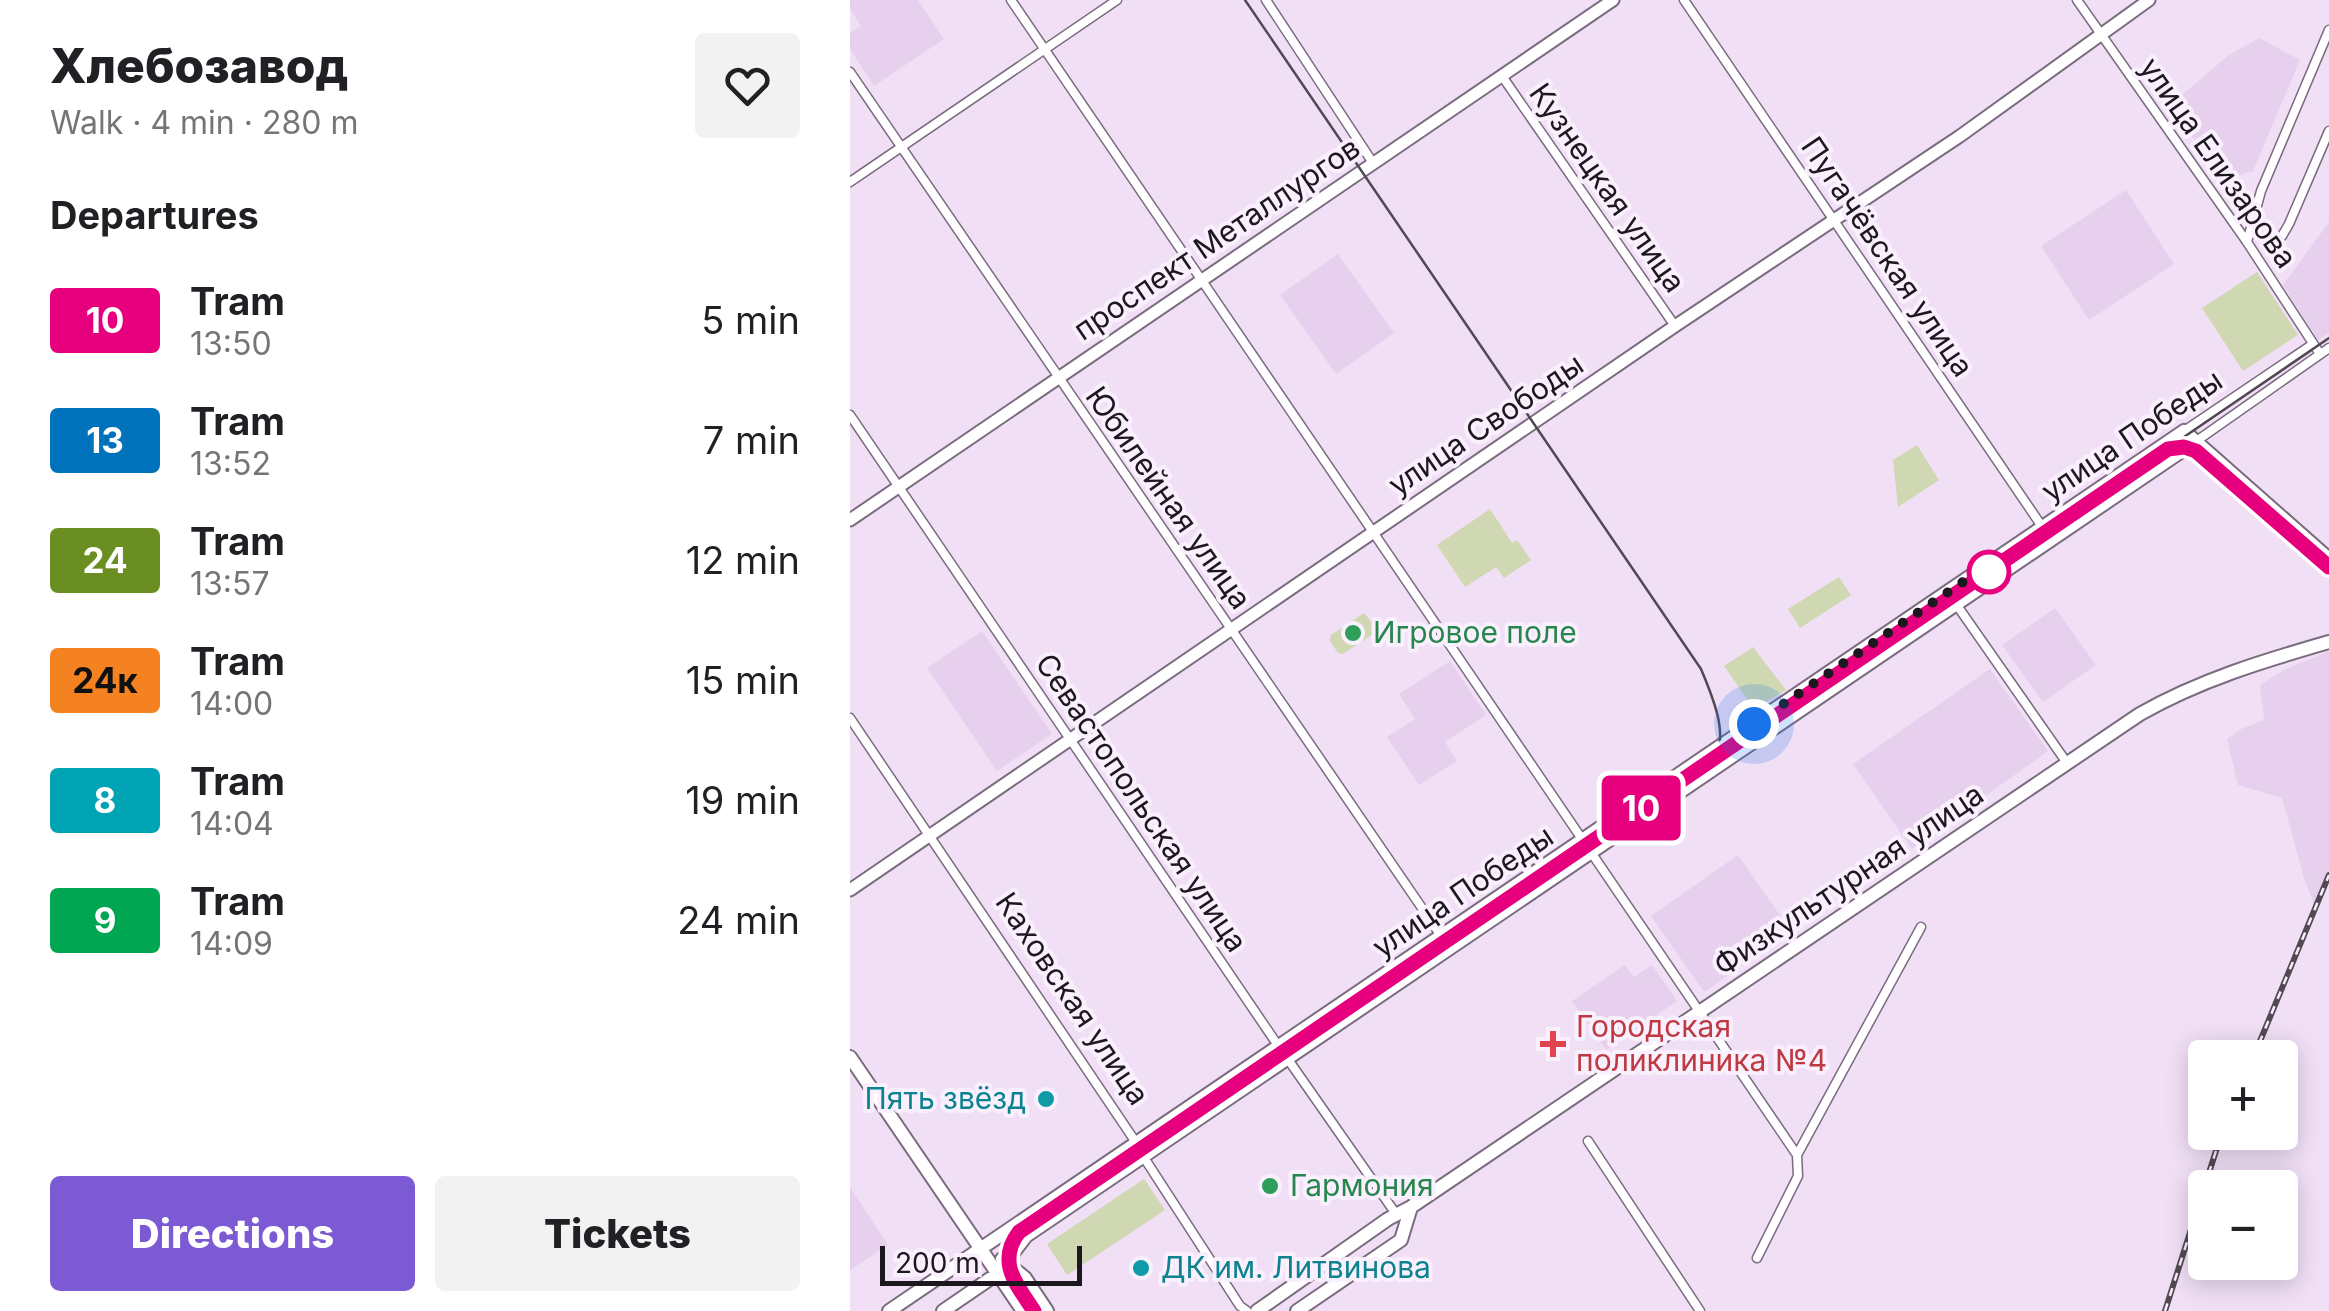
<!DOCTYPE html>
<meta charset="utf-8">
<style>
body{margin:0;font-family:Inter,sans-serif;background:#f2f2f2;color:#202124;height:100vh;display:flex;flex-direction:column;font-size:38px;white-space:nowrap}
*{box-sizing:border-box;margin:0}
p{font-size:32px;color:#757577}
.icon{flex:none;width:55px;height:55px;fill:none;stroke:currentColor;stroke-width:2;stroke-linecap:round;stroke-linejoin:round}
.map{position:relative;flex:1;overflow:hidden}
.sheet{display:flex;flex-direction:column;background:#fff;width:850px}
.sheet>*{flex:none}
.badge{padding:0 20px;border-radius:8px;font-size:35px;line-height:65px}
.controls{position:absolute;left:1338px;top:1040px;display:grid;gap:20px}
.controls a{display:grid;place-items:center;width:110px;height:110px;border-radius:10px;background:#fff;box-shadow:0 5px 25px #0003;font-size:50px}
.scale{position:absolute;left:30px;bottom:25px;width:202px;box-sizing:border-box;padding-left:10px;border:5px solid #1d171f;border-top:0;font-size:28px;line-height:35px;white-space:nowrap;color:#1d171f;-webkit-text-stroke:8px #faeffd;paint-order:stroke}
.you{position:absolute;width:50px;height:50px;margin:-25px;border:8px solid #fff;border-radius:50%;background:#1a73e8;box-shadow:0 0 0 15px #1a73e833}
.map>.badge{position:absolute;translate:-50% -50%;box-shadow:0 0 0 5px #fff}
h2{padding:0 50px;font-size:38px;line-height:90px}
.round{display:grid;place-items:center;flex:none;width:105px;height:105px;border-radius:10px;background:#f2f2f2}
.head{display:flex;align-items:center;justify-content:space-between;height:170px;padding:0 50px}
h1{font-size:48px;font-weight:800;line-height:75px}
.action{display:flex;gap:20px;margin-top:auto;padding:20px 50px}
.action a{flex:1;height:115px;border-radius:10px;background:#7c5ad4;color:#fff;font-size:40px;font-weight:800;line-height:115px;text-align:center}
.action a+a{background:#f2f2f2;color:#202124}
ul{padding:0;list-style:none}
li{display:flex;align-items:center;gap:30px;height:120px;padding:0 50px}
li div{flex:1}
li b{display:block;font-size:38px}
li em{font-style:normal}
li .badge{min-width:110px;font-weight:700;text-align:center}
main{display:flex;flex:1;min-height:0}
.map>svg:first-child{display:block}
.built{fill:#e7d0ed}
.green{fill:#cfd8b2}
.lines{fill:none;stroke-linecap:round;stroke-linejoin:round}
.street-casing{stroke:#7b6b7f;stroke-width:11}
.secondary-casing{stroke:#7b6b7f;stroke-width:15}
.primary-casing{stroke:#7b6b7f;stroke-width:16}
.street{stroke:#fff;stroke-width:8}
.secondary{stroke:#fff;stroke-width:11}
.primary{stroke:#fff;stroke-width:12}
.tram{stroke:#524955;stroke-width:2.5}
.rail-casing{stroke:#524955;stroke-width:6}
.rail{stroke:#faeffd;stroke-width:2.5;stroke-dasharray:8;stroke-linecap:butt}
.line-casing{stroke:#fff;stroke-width:22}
.line{stroke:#e6007e;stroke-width:15}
.walk{stroke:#1d171f;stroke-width:10;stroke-dasharray:0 18}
.stop-dot{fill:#fff;stroke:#e6007e;stroke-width:5}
.leisure-dot{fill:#2e9e5b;stroke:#faeffd;stroke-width:4}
.health-dot{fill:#e0444e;stroke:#faeffd;stroke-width:4}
.culture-dot{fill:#0f9aa8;stroke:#faeffd;stroke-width:4}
.labels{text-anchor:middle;stroke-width:8;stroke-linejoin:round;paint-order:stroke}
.street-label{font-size:30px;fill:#1d171f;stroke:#faeffd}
.leisure-label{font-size:30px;fill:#27864d;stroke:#faeffd;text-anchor:start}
.health-label{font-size:30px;fill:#be3a42;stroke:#faeffd;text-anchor:start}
.culture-label{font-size:30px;fill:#0d838f;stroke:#faeffd;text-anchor:end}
</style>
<main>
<section class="sheet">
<div class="head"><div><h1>Хлебозавод</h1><p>Walk · 4 min · 280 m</p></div><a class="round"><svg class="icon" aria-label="heart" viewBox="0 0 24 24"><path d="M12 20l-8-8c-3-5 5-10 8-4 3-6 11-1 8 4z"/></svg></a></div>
<h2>Departures</h2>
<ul>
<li><span class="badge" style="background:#e6007e;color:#fff">10</span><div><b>Tram</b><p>13:50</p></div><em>5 min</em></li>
<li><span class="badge" style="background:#0072bc;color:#fff">13</span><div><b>Tram</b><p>13:52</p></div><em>7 min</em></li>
<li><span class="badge" style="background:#6b8e23;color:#fff">24</span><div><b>Tram</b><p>13:57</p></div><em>12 min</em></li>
<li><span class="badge" style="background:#f58220;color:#111">24к</span><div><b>Tram</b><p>14:00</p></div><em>15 min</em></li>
<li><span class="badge" style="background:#00a3b4;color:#fff">8</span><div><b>Tram</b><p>14:04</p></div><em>19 min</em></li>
<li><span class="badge" style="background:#00a651;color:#fff">9</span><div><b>Tram</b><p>14:09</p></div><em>24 min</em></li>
</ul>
<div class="action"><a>Directions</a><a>Tickets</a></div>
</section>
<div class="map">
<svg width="1479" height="1311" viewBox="0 0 1479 1311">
<rect width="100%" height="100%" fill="#f1dff6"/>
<path class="built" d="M0,0H68L94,39L24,86L0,49V33L11,26L0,9Z
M1409,38L1450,60L1403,171L1373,180L1320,105L1379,55Z
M1276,190L1324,264L1239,320L1191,246Z
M1479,222V333L1468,340L1433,285Z
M488,254L544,333L486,374L430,295Z
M1205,608L1246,665L1193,702L1152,645Z
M132,631L202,734L147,771L77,668Z
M1479,651V870L1464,904L1454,878L1432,798L1388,785L1377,739L1391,729L1414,720L1410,685L1434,670Z
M600,661L636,715L595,742L607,761L569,785L537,737L565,719L549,694Z
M1140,669L1198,751L1062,849L1003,764Z
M888,855L941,931L854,992L801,916Z
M775,965L784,977L802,965L827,1001L756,1050L722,1001Z
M0,1187L38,1245L0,1270Z"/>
<path class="green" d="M1407,272L1448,335L1393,371L1352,308Z
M1067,445L1089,480L1048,507L1043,460Z
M640,509L662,543L667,540L681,560L654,578L646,567L615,587L587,545Z
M989,577L1001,595L950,628L938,609Z
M514,613L526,627V632L493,654L488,653L480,641L481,635Z
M903,647L936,690L904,709L874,666Z
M294,1179L315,1210L217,1275L197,1244Z"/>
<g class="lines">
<g class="street-casing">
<path id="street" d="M161,0L947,1155
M416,0L523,163
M834,0L1193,528
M1227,0L1397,242L1470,354
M0,72L600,949
M652,76L825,326
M0,182L267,0
M1397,242L1411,191L1479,30
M1418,247L1432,236L1439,224L1479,131
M0,415L429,1047
M1334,431L1463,344
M1345,442L1479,348
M1106,604L1217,763
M0,718L287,1144
M437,1058L546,1214
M738,1141L850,1311
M293,1156L390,1306L397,1311
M907,1258L948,1176L947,1155L1071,927"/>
</g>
<g class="secondary-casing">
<path id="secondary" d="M0,520L763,0
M0,890L825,326L1110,136L1299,0"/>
</g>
<g class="primary-casing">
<path id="primary" d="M0,1057L173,1311
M152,1259L175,1278L197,1311
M39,1311L1334,431L1479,559
M93,1311L147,1274L176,1236L1345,442
M407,1311L538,1219L561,1207L1290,714C1350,680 1413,661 1479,642
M447,1311L551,1240L561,1207"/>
</g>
<use href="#street" class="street"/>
<use href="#secondary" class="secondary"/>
<use href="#primary" class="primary"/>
<path class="tram" d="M395,0L851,669C862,696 882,739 861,764
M1318,449L1337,447L1351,454L1479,567
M184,1311C167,1285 146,1262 169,1232L1479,338"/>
<g class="rail-casing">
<path id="rail" d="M1403,1058L1479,875
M1315,1311L1372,1132"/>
</g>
<use href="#rail" class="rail"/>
</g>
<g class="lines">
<g class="line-casing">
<path id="line" d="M184,1311C167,1285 146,1262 169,1232L1318,449L1334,447L1346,451L1479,567"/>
</g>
<use href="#line" class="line"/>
<path class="walk" d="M904,724L1135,567L1139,572"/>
</g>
<circle class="stop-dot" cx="1139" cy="572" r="20"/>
<g class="leisure-dot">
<circle cx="503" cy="633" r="10"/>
<circle cx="420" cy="1186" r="10"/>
</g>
<path class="health-dot" d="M698 1029h10v10h10v10h-10v10h-10v-10h-10v-10h10z"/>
<g class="culture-dot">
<circle cx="196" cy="1099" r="10"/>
<circle cx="291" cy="1268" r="10"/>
</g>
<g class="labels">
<g class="street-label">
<text transform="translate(1368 163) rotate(55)" y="10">улица Елизарова</text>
<text transform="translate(757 188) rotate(55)" y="10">Кузнецкая улица</text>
<text transform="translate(367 239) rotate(-34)" y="10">проспект Металлургов</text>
<text transform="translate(1037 257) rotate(56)" y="10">Пугачёвская улица</text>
<text transform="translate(636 425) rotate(-34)" y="10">улица Свободы</text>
<text transform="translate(1282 436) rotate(-34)" y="10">улица Победы</text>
<text transform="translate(318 498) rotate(55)" y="10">Юбилейная улица</text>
<text transform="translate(291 803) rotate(56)" y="10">Севастопольская улица</text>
<text transform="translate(999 880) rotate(-34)" y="10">Физкультурная улица</text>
<text transform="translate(613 892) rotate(-34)" y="10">улица Победы</text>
<text transform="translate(222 999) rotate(56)" y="10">Каховская улица</text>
</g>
<g class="leisure-label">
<text x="523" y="643">Игровое поле</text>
<text x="440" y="1196">Гармония</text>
</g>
<g class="health-label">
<text x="726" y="1037">Городская<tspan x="726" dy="34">поликлиника №4</tspan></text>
</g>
<g class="culture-label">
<text x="176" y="1109">Пять звёзд</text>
<text x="311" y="1278" text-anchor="start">ДК им. Литвинова</text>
</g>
</g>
</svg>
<div class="controls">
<a>+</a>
<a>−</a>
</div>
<div class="scale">200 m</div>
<div class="you" style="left:904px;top:724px"></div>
<b class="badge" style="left:791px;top:808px;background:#e6007e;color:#fff">10</b>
</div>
</main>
